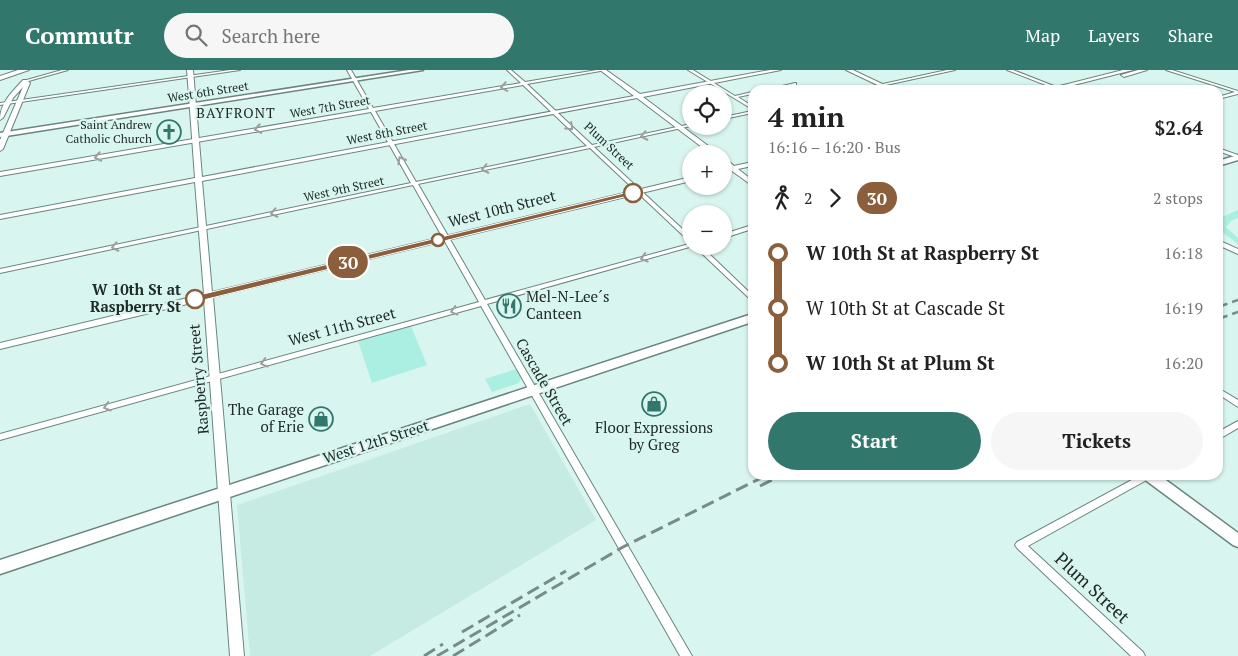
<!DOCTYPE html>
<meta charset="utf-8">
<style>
body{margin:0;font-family:"PT Serif",serif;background:#f6f6f6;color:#222;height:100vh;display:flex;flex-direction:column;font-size:19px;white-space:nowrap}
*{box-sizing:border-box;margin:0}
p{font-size:16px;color:#767676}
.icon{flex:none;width:28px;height:28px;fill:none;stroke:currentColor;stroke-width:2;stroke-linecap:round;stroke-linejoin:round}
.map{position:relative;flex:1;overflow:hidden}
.side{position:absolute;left:748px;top:15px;width:475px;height:395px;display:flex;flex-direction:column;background:#fff;border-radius:15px;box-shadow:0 1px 4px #0004}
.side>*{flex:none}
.badge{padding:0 10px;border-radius:16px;font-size:18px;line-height:32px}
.controls{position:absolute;left:682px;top:15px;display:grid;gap:10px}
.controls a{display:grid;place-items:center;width:50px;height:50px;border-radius:50%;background:#fff;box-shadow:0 1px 4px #0004;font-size:25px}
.map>.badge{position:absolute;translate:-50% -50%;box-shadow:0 0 0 2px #fff}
.legs{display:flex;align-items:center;gap:8px;height:55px;padding:0 20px;font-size:16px}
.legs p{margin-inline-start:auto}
.head{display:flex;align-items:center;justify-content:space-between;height:85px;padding:0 20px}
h1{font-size:28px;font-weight:600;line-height:38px}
.button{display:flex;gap:10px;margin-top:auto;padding:10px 20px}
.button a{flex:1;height:58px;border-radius:30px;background:#32776b;color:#fff;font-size:20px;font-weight:600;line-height:58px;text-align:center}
.button a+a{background:#f6f6f6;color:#222}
ul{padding:0 20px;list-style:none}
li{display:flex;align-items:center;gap:18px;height:55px;font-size:19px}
li i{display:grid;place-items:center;width:8px;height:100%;margin:0 6px;background:currentColor}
li i::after{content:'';width:12px;height:12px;margin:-6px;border:4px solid;border-radius:50%;background:#fff}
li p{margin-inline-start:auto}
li:first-child i{background:linear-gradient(#0000 50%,currentColor 0)}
li:last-child i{background:linear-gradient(currentColor 50%,#0000 0)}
header{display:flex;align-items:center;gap:30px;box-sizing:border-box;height:70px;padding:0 25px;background:#32776b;color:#fff}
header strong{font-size:24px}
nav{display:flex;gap:28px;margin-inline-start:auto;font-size:18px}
.search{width:350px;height:45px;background:#f6f6f6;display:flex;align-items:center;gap:12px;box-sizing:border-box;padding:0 18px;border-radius:28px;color:#767676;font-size:19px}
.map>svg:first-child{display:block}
.built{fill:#c5ebe2}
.green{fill:#aaefe1}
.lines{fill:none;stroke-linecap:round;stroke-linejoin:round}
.minor-casing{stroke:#6a857f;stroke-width:2}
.tertiary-casing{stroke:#6a857f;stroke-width:2}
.secondary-casing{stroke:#6a857f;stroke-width:3}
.primary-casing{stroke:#6a857f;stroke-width:3}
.trunk-casing{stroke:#6a857f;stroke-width:2}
.minor{fill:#fff;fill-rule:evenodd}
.tertiary{fill:#fff;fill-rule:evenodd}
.secondary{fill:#fff;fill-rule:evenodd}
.primary{fill:#fff;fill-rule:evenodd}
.trunk{fill:#fff;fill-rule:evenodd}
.rail-far1{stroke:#788c87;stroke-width:2.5;stroke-dasharray:10 5;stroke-linecap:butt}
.rail{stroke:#788c87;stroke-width:3;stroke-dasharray:13 6;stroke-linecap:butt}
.oneway{stroke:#9ba09e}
.line-1{fill:#8b5e3c;stroke:#fff}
.stop-1-dot{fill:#fff;stroke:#8b5e3c;stroke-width:2.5}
.labels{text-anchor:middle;stroke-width:4.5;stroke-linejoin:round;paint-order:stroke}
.far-street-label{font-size:12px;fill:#202b28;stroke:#d8f6ef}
.far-poi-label{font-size:12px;fill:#202b28;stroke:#d8f6ef;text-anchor:end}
.far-neighbourhood-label{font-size:14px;letter-spacing:1px;fill:#202b28;stroke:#d8f6ef}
.street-label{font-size:15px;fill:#202b28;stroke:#d8f6ef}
.stop-label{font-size:15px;font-weight:bold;fill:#202b28;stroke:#d8f6ef;text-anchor:end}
.poi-label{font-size:15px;fill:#202b28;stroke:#d8f6ef;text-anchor:start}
.near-street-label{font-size:18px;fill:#202b28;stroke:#d8f6ef}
</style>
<header>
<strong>Commutr</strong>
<div class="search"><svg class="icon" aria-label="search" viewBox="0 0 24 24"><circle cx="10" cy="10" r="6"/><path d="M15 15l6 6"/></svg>Search here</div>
<nav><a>Map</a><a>Layers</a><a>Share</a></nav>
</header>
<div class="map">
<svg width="1238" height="586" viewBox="0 0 1238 586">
<rect width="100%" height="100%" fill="#d8f6ef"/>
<path class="built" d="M530,334L596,450L370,586H250L237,435Z"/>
<path class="green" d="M1238,140V148L1231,151L1226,157L1238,168V174L1218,159V149Z
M411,256L427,295L372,313L358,271Z
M516,299L521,308L519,313L492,322L485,309Z"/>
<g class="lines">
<g class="minor-casing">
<path id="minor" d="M62,0H68L25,12L23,11Z
M230,0H240L0,35V33Z
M347,0H351L373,38L521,13L507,0H511L525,12L597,0H606L527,14L592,75L691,54V56L594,77L691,167V172L689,171L590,78L418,114L485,230L689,174L691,173V176H693L487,234L692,586H680L481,236L0,370V364L479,232L413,115L0,203V199L411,113L371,42L0,106V102L369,39ZM523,15L587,76L416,112L375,41Z
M688,0H693L735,26L752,22V24L738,27L752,36V39Z
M947,0H955L863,20H855Z
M1007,0H1013L1059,18L1056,19Z
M1166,0H1172L1238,21V24L1218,29V27L1235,22Z
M795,13H796V15L773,20H765Z
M752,41V43L724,49V47Z
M1218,78L1238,85V88L1218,81Z
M752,155V159L724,168V164Z
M694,176H701L752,225V230L750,229Z
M1218,318L1238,330V337L1218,324Z
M1238,351V358L1221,368L1218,369V362Z
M1141,405H1153L1152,407L1028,476L1143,582L1145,586H1131L1017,478L1015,475L1017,472Z"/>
</g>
<g class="tertiary-casing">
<path id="tertiary" d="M187,0H193L202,107L634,26L600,0H606L640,24L770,0H781L643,27L719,84H711L637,28L202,111L212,222L691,107V111L213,227L244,586H230L204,230L0,279V273L204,224L195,112L0,149V145L195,108Z
M846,0H853L895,20H888Z
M1123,0H1133L1054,20H1044Z
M1138,0H1147L1124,7L1121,5Z
M23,10H27L30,13L3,79L0,81V70L23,17L13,28L3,48L0,50C0,33 12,22 23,10Z
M724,87L734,96L752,92V96L738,99L752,110V115L750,114L732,101L724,103V99L728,98L724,94Z
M1218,170L1238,179V184L1218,175Z"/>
</g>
<g class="secondary-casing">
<path id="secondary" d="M409,0H423L0,67V63Z
M1142,405H1159L1238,463V477L1233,475L1144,409Z"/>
</g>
<g class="primary-casing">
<path id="primary" d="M1238,85V90L1218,96V91Z
M752,244V252L0,504V490Z"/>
</g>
<g class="trunk-casing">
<path id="trunk" d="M18,0H29L0,10V6Z"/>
</g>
<use href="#minor" class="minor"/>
<use href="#tertiary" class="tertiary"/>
<use href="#secondary" class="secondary"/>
<use href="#primary" class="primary"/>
<use href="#trunk" class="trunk"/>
<path class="rail-far1" d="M1218,237L1238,230
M1218,249L1238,242"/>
<path class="rail" d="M760,416L782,405
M462,562L566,501
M424,586L443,574
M437,586L623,477L767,405
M453,586L520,545"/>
</g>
<defs><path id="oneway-chevron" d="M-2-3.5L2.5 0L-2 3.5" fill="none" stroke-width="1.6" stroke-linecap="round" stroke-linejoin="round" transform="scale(1.25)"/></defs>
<g class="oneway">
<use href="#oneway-chevron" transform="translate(504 17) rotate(170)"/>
<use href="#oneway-chevron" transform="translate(570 57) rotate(43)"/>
<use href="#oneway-chevron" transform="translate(258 59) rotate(170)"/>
<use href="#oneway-chevron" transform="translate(644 66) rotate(168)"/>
<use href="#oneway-chevron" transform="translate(98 87) rotate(170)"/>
<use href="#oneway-chevron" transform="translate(401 90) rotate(-120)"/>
<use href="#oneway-chevron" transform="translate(485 99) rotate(168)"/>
<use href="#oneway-chevron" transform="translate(274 143) rotate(168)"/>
<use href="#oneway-chevron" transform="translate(115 177) rotate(168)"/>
<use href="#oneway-chevron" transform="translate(644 188) rotate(164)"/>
<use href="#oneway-chevron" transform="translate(454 241) rotate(165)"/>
<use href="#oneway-chevron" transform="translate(264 293) rotate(165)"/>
<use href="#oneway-chevron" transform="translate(107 337) rotate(164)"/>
</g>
<path class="line-1" d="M633,121H636V124L195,232L191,229L195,226Z"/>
<defs>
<g id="church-ring" transform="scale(1.25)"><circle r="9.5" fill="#d8f6ef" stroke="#32776b" stroke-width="1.5"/><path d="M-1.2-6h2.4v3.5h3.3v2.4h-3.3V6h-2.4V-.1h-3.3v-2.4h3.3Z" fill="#32776b"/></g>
<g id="restaurant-ring" transform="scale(1.25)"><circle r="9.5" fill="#d8f6ef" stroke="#32776b" stroke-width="1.5"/><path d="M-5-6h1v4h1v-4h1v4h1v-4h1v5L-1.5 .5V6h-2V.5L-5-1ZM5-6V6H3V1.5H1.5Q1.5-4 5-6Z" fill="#32776b"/></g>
<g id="shop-ring" transform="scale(1.25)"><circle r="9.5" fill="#d8f6ef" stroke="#32776b" stroke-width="1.5"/><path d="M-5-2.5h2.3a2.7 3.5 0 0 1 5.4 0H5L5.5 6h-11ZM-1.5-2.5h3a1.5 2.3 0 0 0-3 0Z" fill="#32776b"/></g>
</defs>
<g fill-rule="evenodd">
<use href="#church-ring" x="169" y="62"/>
<use href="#restaurant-ring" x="509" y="236"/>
<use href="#shop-ring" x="654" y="334"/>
<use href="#shop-ring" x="321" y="349"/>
</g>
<g class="stop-1-dot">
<circle cx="633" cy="123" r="9"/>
<circle cx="438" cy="170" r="6"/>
<circle cx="195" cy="229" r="9"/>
</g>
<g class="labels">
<g class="far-street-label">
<text transform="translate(208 22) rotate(-9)" y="4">West 6th Street</text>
<text transform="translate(330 37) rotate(-10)" y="4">West 7th Street</text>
<text transform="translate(387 63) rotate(-11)" y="4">West 8th Street</text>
<text transform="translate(609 76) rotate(43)" y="4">Plum Street</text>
<text transform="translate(344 119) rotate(-12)" y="4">West 9th Street</text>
</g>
<g class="far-poi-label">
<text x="152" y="59">Saint Andrew<tspan x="152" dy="14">Catholic Church</tspan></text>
</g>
<g class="far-neighbourhood-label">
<text x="236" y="48">BAYFRONT</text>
</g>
<g class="street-label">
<text transform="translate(502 139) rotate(-14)" y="5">West 10th Street</text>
<text transform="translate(342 257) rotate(-15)" y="5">West 11th Street</text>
<text transform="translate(199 309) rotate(-95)" y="5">Raspberry Street</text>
<text transform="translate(544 312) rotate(60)" y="5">Cascade Street</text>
<text transform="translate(376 372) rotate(-18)" y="5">West 12th Street</text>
</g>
<g class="stop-label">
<text x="181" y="225">W 10th St at<tspan x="181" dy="17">Raspberry St</tspan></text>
</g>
<g class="poi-label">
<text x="526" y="232">Mel-N-Lee´s<tspan x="526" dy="17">Canteen</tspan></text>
<text x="304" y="345" text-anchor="end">The Garage<tspan x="304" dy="17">of Erie</tspan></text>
<text x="654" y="363" text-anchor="middle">Floor Expressions<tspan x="654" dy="17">by Greg</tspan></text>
</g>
<g class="near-street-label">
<text transform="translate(1092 518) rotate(43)" y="6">Plum Street</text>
</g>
</g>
</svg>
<div class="controls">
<a><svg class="icon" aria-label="locate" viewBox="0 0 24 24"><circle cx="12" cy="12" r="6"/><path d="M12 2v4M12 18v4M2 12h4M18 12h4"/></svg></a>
<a>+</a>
<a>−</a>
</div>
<b class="badge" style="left:348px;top:192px;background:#8b5e3c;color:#fff">30</b>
<section class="side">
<div class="head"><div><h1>4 min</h1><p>16:16 – 16:20 · Bus</p></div><b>$2.64</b></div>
<div class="legs"><svg class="icon" aria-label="walk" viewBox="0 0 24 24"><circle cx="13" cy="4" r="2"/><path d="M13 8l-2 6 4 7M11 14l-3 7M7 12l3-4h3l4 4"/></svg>2<svg class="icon" aria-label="forward" viewBox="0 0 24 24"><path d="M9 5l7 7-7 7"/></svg><b class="badge" style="background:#8b5e3c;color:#fff">30</b><p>2 stops</p></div>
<ul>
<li><i style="color:#8b5e3c"></i><b>W 10th St at Raspberry St</b><p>16:18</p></li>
<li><i style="color:#8b5e3c"></i><span>W 10th St at Cascade St</span><p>16:19</p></li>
<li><i style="color:#8b5e3c"></i><b>W 10th St at Plum St</b><p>16:20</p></li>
</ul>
<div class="button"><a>Start</a><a>Tickets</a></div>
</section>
</div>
